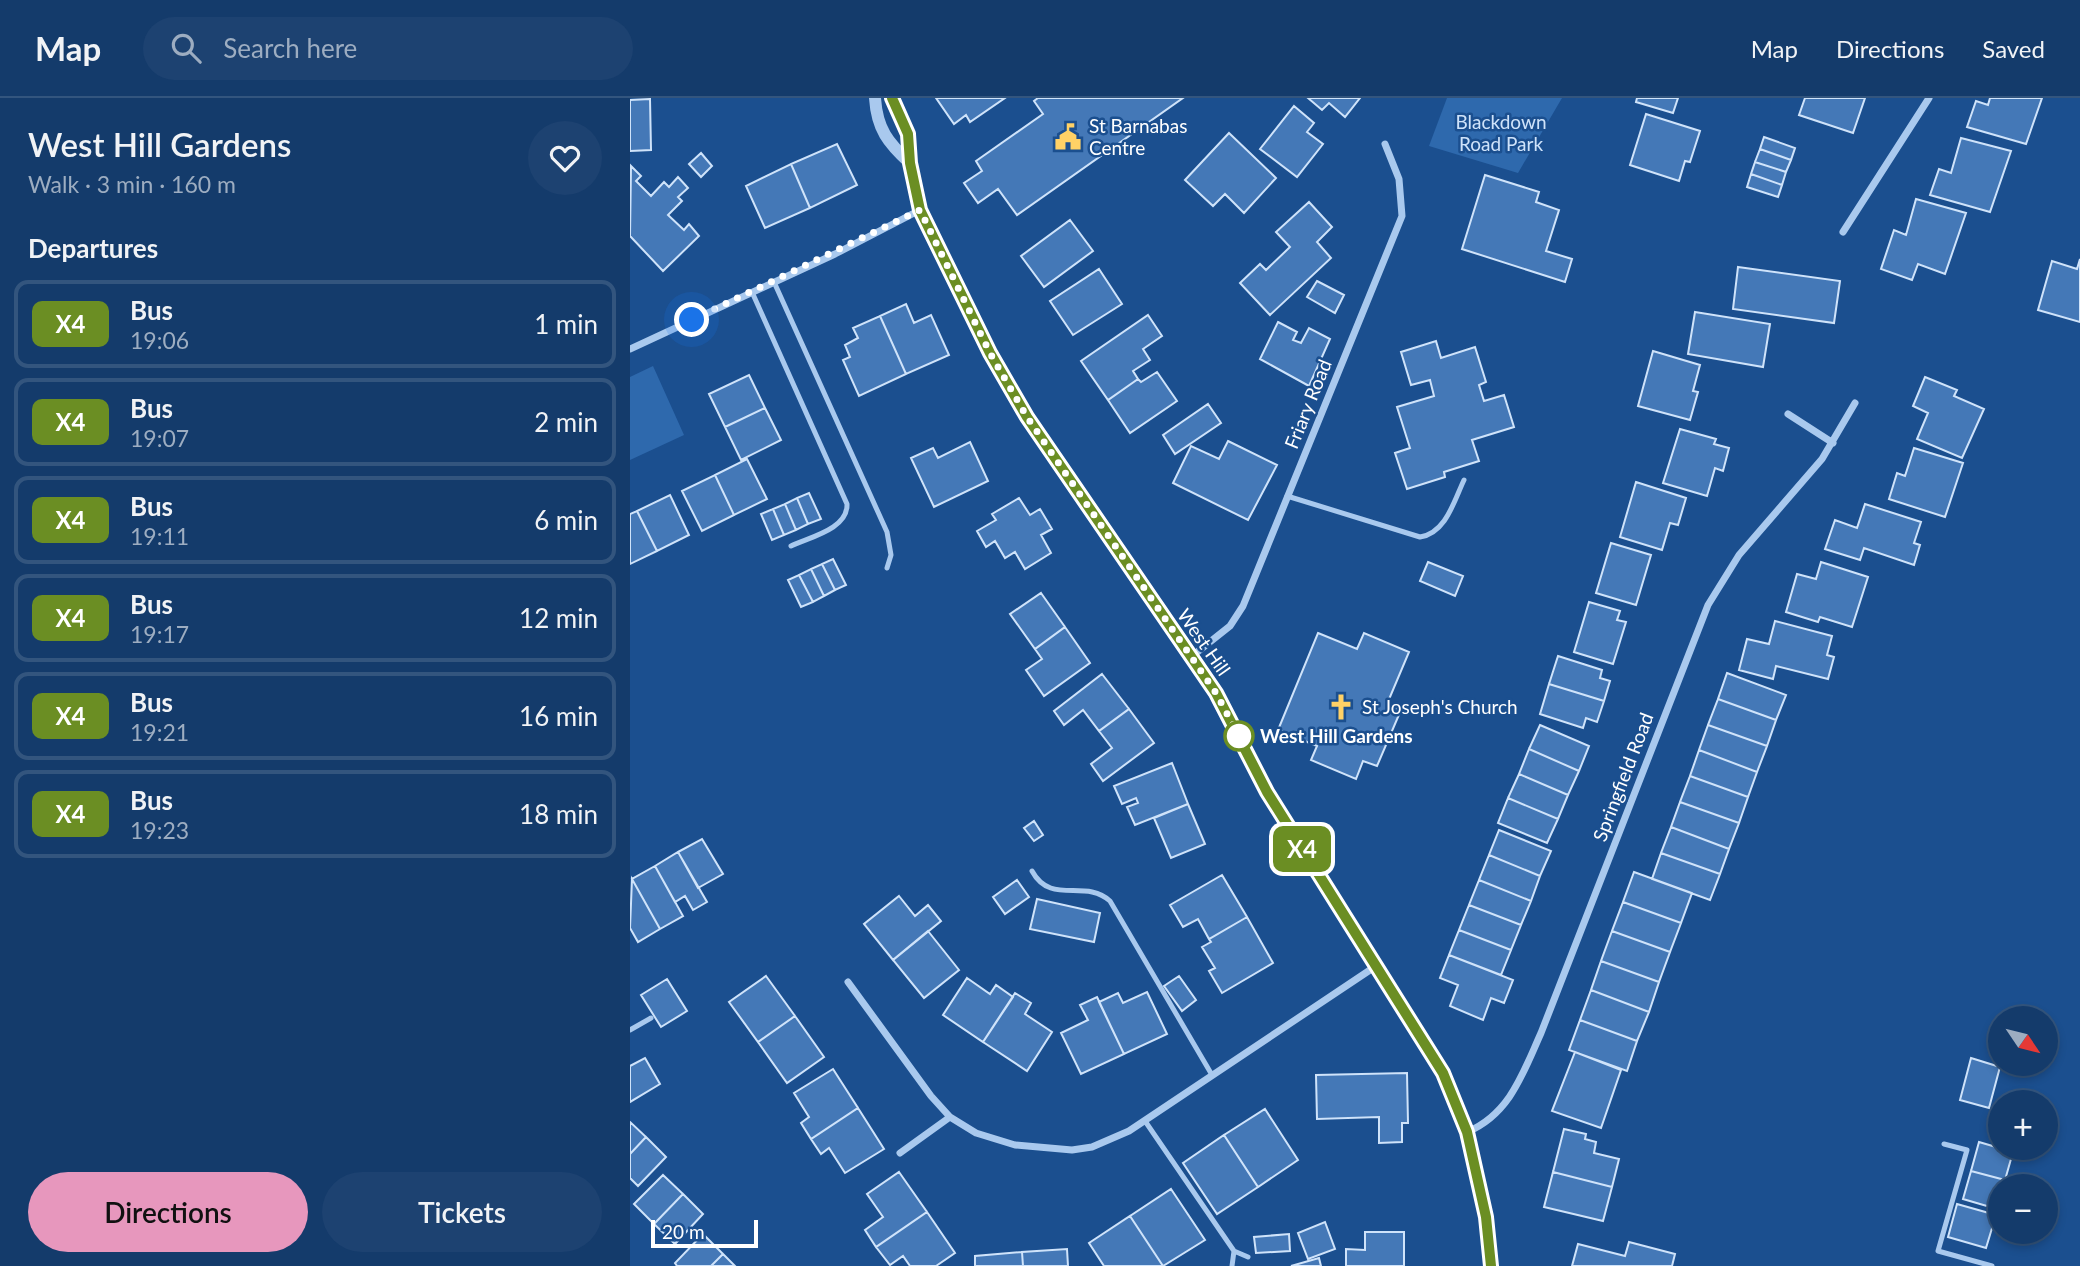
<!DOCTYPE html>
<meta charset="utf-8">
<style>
body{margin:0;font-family:Lato,sans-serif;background:#1d4271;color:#f1f3f6;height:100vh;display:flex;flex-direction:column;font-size:26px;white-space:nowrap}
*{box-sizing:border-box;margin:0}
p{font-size:23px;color:#9dadc1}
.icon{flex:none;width:38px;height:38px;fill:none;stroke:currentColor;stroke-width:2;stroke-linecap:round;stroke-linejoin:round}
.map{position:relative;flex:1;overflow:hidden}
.panel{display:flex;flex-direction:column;background:#143b6b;width:630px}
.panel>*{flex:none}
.badge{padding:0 14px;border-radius:10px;font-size:24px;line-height:46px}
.needle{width:46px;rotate:125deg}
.controls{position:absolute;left:1358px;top:908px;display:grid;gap:14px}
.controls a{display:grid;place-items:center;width:70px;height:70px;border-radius:50%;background:#143b6b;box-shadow:0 4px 10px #0003,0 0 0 2px #33557e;font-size:35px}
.scale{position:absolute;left:21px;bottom:18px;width:107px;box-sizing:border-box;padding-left:7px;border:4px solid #fff;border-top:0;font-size:19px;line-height:24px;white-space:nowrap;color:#fff;-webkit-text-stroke:5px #1b4f8f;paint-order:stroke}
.you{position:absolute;width:35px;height:35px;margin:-18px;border:5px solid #fff;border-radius:50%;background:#1a73e8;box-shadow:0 0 0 10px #1a73e833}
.map>.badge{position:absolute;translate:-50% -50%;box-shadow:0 0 0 4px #fff}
h2{padding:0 28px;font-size:26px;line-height:63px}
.round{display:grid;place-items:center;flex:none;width:74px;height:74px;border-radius:37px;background:#1d4271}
.summary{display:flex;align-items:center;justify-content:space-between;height:119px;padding:0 28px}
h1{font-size:33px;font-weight:600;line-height:52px}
.action{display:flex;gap:14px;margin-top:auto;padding:14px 28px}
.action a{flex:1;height:80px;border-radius:42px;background:#e797bd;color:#111;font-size:28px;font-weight:600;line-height:80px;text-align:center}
.action a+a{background:#1d4271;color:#f1f3f6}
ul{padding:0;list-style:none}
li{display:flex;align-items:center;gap:21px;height:88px;margin:0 14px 10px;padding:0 14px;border:4px solid #33557e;border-radius:14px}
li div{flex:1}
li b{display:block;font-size:26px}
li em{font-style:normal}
li .badge{min-width:77px;font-weight:700;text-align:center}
header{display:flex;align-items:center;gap:42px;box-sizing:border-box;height:98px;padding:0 35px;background:#143b6b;border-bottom:2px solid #33557e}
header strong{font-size:33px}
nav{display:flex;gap:38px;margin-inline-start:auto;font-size:24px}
.search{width:490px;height:63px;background:#1d4271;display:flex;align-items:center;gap:18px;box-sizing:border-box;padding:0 24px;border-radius:38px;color:#9dadc1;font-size:26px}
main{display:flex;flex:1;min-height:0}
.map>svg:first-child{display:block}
.green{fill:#2e69ad}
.building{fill:#4478b7;stroke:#cfe3fa;stroke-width:2}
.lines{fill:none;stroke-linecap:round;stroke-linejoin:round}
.service{stroke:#a9c9ee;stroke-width:5}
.minor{stroke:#a9c9ee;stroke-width:7}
.tertiary{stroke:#a9c9ee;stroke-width:12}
.line-casing{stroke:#fff;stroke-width:16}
.line{stroke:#6b8e23;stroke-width:10}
.walk{stroke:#fff;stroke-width:7;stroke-dasharray:0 12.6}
.stop-dot{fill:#fff;stroke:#6b8e23;stroke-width:3.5}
.labels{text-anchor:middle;stroke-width:5;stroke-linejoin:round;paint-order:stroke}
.park-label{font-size:19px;fill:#cfe3fa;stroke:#1b4f8f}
.poi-label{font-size:19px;fill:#fff;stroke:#1b4f8f;text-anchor:start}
.street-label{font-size:19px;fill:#fff;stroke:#1b4f8f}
.stop-label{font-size:19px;font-weight:bold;fill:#fff;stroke:#1b4f8f;text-anchor:start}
</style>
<header>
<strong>Map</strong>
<div class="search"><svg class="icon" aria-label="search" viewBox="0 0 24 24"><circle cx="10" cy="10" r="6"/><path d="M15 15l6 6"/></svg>Search here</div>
<nav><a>Map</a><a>Directions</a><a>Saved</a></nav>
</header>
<main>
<section class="panel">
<div class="summary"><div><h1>West Hill Gardens</h1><p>Walk · 3 min · 160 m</p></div><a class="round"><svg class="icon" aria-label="heart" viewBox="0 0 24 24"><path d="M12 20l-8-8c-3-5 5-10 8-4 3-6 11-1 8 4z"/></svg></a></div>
<h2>Departures</h2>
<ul>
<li><span class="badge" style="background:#6b8e23;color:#fff">X4</span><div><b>Bus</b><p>19:06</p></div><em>1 min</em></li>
<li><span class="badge" style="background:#6b8e23;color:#fff">X4</span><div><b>Bus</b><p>19:07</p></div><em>2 min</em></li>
<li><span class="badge" style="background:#6b8e23;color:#fff">X4</span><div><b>Bus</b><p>19:11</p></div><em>6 min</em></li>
<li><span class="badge" style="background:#6b8e23;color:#fff">X4</span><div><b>Bus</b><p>19:17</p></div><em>12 min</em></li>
<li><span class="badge" style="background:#6b8e23;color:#fff">X4</span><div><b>Bus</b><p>19:21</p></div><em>16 min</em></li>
<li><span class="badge" style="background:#6b8e23;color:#fff">X4</span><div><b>Bus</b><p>19:23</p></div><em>18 min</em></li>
</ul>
<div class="action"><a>Directions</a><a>Tickets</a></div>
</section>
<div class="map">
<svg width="1450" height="1168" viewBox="0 0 1450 1168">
<rect width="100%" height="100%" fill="#1b4f8f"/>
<path class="green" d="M817,0H932L888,75L799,48Z
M23,268L54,337L0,362V279Z"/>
<path class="building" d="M306,0H375L340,24L336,17L324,26Z
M408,0H553L387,117L368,91L348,105L334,85L352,73L346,63L413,16L404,3Z
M678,0H730L715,19L699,5L692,12Z
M1007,0H1048L1043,15L1006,4Z
M1175,0H1235L1223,35L1169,17Z
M1360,0H1412L1396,46L1337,29L1346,3L1358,7Z
M20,1L21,52L0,53V2Z
M664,8L684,25L677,34L693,46L667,79L630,51Z
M1016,16L1070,33L1060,64L1055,63L1049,83L1000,67Z
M599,35L646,80L614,115L595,96L583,108L555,82Z
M1134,39L1165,50L1161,62L1130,51Z
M1331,40L1381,53L1360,114L1300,97L1309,71L1321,75Z
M207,46L227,87L180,110L161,66Z
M1130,51L1161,62L1156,74L1125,64Z
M71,55L82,68L71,79L59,66Z
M1125,64L1156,74L1152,87L1121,76Z
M161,66L180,110L135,130L116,88Z
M1,68L11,78L6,83L21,98L34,84L39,89L48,79L58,90L48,99L52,103L38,117L54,132L59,126L69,138L33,173L0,138Z
M1121,76L1152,87L1148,99L1117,89Z
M855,77L909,94L906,104L929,112L916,153L942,161L935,184L832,151Z
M1286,101L1336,115L1315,176L1288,166L1282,182L1251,171L1264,132L1276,137Z
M679,104L702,129L687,144L701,160L640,217L610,185L630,166L636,172L660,149L646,134Z
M440,122L463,153L414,189L391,158Z
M1450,161V224L1408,212L1422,163L1447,171Z
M1108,169L1210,183L1204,225L1103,211Z
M469,171L492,206L443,237L420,203Z
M687,183L714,197L705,215L677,199Z
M276,206L284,225L301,217L319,257L276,276L250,218Z
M1065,214L1140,226L1133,269L1058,256Z
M518,217L532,238L513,251L520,262L503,273L508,281L478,302L451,263Z
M250,218L276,276L229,298L213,262L220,259L215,247L228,240L223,230Z
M648,224L667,234L663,242L671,245L679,230L700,241L679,288L630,261Z
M806,243L811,260L845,249L856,284L849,287L854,303L874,297L884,329L842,342L849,363L814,374L815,379L777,391L765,355L780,350L767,309L804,298L800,282L781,287L771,254Z
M1023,253L1070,267L1063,293L1068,294L1060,322L1008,308Z
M527,274L547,303L500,335L478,302L508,281L511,284Z
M119,277L135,310L95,329L79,296Z
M1295,279L1327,292L1324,298L1354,311L1332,360L1287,341L1298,315L1283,308Z
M578,306L591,325L545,356L533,337Z
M135,310L151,342L111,362L95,329Z
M1050,331L1086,341L1084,346L1099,350L1093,373L1085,370L1077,398L1033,385Z
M598,343L647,367L618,422L543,385L561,348L589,361Z
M340,344L358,383L304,409L281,360L303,350L308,360Z
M1284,350L1333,365L1315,419L1259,401L1267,375L1275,378Z
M117,361L137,401L104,417L85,377Z
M85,377L104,417L72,433L52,393Z
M1006,384L1056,400L1048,427L1040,425L1032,452L990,439Z
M179,395L191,421L178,426L167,400Z
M40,397L59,437L27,453L7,413Z
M167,400L178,426L166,432L155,406Z
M389,400L400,417L410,411L422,431L411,437L421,455L395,471L385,454L375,460L365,443L356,449L347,433L366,422L362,416Z
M155,406L166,432L154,437L143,411Z
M1235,406L1291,424L1284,445L1290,447L1284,467L1234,450L1230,462L1195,451L1205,422L1227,430Z
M143,411L154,437L142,442L131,416Z
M7,413L27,453L0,466V416Z
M981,445L1021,457L1006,507L966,495Z
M203,461L216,487L205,492L192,466Z
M798,464L833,478L825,498L790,483Z
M1191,464L1238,479L1222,529L1190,519L1188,524L1156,514L1167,476L1186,481Z
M192,466L205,492L194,498L181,471Z
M181,471L194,498L183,504L169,477Z
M169,477L183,504L171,509L158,482Z
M411,495L435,529L405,551L380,516Z
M959,504L990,513L987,522L996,524L983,566L944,554Z
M1145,523L1202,538L1197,557L1204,559L1198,581L1146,568L1143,581L1109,572L1117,541L1139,546Z
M435,529L460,565L414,598L396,572L412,561L405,551Z
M688,535L727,551L734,535L779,554L757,606L771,612L747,668L733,663L726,681L681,662L687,648L648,632Z
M928,558L972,572L970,580L980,583L974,603L919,586Z
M1097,575L1156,597L1146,622L1088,601Z
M472,576L499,611L469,633L453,612L434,627L424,613Z
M919,586L974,603L967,624L956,620L953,630L910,616Z
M1088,601L1146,622L1137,648L1078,627Z
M499,611L524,645L473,683L461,666L482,650L469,633Z
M910,627L959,648L949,673L899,651Z
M1078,627L1137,648L1127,674L1069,652Z
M899,651L949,673L938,697L889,676Z
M1069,652L1127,674L1118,699L1060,678Z
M542,665L558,706L505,727L497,709L508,705L506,700L492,706L484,688Z
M889,676L938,697L928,721L878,700Z
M1060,678L1118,699L1109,725L1050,704Z
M878,700L928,721L917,745L868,725Z
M1050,704L1109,725L1099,751L1041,729Z
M558,706L575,746L541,760L524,720Z
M404,723L413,737L404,743L394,730Z
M1041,729L1099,751L1090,776L1031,755Z
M869,732L921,753L910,778L859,757Z
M72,741L93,776L68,790L48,754Z
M48,754L77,804L63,812L55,798L45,804L25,768Z
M1031,755L1090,776L1080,802L1022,781Z
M859,757L910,778L901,803L849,782Z
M25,768L53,818L30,831L2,781Z
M1004,774L1062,795L1051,825L993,804Z
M592,777L617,819L579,841L568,821L553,829L540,807Z
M2,781L30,831L8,844L0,830Z
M387,782L399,799L375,816L363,799Z
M849,782L901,803L891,827L839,807Z
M269,798L285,818L298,807L311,823L263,862L234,826Z
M407,801L470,815L464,844L400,831Z
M993,804L1051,825L1040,854L982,833Z
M839,807L891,827L881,852L829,832Z
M617,819L643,865L592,895L579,873L585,870L572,849L581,844L579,841Z
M829,832L881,852L871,877L819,857Z
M298,833L329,872L294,900L263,862Z
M982,833L1040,854L1029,884L971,863Z
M819,857L883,882L874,905L861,900L853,922L820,908L828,887L810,880Z
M971,863L1029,884L1019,914L961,892Z
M136,878L165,918L128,944L99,904Z
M549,878L566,902L552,913L534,888Z
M337,880L360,896L366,887L383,899L353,944L313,917Z
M37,881L57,913L31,929L11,897Z
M961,892L1019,914L1007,943L950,922Z
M517,894L537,936L494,956L469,904L488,895L493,905Z
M385,895L401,905L395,916L422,934L397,973L353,944Z
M467,899L494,956L451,976L431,935L458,922L450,907Z
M165,918L194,959L157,985L128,944Z
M950,922L1007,943L997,973L939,952Z
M945,954L991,972L971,1030L922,1013Z
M15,960L30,986L0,1004V968Z
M1341,960L1370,969L1359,1010L1330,1002Z
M203,971L228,1010L181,1041L171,1025L179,1019L164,995Z
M777,975L778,1025H772V1044L749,1045V1019L687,1021L686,977Z
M228,1010L254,1051L215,1075L199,1050L191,1056L181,1041Z
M635,1011L668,1062L628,1089L594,1037Z
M0,1024L16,1039L0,1056Z
M934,1031L956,1036L955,1041L966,1044L964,1055L989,1061L982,1089L923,1074Z
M594,1037L628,1089L587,1116L553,1065Z
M16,1039L36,1059L8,1088L0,1080V1056Z
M1349,1044L1383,1054L1375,1082L1341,1073Z
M1341,1073L1375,1082L1373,1088H1370L1367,1111L1333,1101Z
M269,1074L297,1114L246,1149L235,1132L253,1119L237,1096Z
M923,1074L982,1089L973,1123L914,1109Z
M33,1077L53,1096L24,1126L4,1106Z
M541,1091L575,1142L533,1168L500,1118Z
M53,1096L73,1116L45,1146L24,1126Z
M1327,1106L1366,1117L1356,1150L1318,1139Z
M297,1114L325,1155L306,1168H280L273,1158L260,1167L246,1149Z
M500,1118L533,1168H474L459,1145Z
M695,1124L705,1151L678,1161L668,1135Z
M735,1134H774V1168H716V1151L735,1152Z
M73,1136L93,1156L81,1168H47L45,1165Z
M659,1136L660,1153L626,1155L624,1139Z
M999,1144L1045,1156L1042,1168H942L948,1146L995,1158Z
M437,1151L438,1168H393L392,1154Z
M392,1154L393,1168H345V1158Z
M93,1156L105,1168H81Z
M689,1160L691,1168H661Z"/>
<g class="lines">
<path class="service" d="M144,184L257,434L261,457L257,470
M122,194L217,406C218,431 180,439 161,448
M657,398L790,439C816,435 824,403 834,382
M402,773C421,808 455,780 480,803L582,977
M0,932L21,920
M515,1023L604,1153L618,1159
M1314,1046L1337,1052L1308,1153L1362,1168
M602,1168L604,1153"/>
<path class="minor" d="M1213,134L1299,0
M0,251L205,156L290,112
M1158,316L1203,345
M561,559L600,528L613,508L772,118L769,81L755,46
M218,884L301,998L320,1019L346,1035L385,1047L442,1052L462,1049L499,1033L746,868
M837,1034C880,1016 893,975 911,935L1078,507L1109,457L1192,361L1225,305
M270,1055L320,1019"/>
<path class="tertiary" d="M245,0C247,31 258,45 280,65
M262,0L278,36L280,65L290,112L360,255L397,319L587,595L637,694L812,975L837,1034L856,1119L861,1168"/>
</g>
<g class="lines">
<g class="line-casing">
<path id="line" d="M262,0L278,36L280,65L290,112L360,255L397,319L586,595L637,694L813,975L837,1034L856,1119L861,1168"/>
</g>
<use href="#line" class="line"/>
<path class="walk" d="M62,222L290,112L360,255L397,319L586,595L609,638"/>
</g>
<defs>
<g id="civic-bare" transform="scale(2.1)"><path d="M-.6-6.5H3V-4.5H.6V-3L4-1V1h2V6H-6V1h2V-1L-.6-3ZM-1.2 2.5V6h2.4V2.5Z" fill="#ffd166" stroke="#1b4f8f" stroke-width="2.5" paint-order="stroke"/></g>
<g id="church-bare" transform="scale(2.1)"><path d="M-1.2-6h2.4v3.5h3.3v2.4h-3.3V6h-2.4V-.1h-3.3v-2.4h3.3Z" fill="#ffd166" stroke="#1b4f8f" stroke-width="2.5" paint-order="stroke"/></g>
</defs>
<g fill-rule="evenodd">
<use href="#civic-bare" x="438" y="39"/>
<use href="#church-bare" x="711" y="609"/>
</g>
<circle class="stop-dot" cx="609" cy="638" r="14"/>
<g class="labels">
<g class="park-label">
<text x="871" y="31">Blackdown<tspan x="871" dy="22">Road Park</tspan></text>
</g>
<g class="poi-label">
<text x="459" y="35">St Barnabas<tspan x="459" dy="22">Centre</tspan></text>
<text x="732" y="616">St Joseph's Church</text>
</g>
<g class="street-label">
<text transform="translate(678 306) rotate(-68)" y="7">Friary Road</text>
<text transform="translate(574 544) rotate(55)" y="7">West Hill</text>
<text transform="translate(993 679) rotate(-69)" y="7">Springfield Road</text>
</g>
<g class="stop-label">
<text x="630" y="645">West Hill Gardens</text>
</g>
</g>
</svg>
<div class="controls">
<a><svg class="needle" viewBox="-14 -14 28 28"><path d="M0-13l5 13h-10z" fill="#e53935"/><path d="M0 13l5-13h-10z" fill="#9dadc1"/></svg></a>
<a>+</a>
<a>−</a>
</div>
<div class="scale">20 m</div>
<div class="you" style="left:62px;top:222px"></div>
<b class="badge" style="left:672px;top:751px;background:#6b8e23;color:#fff">X4</b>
</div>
</main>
